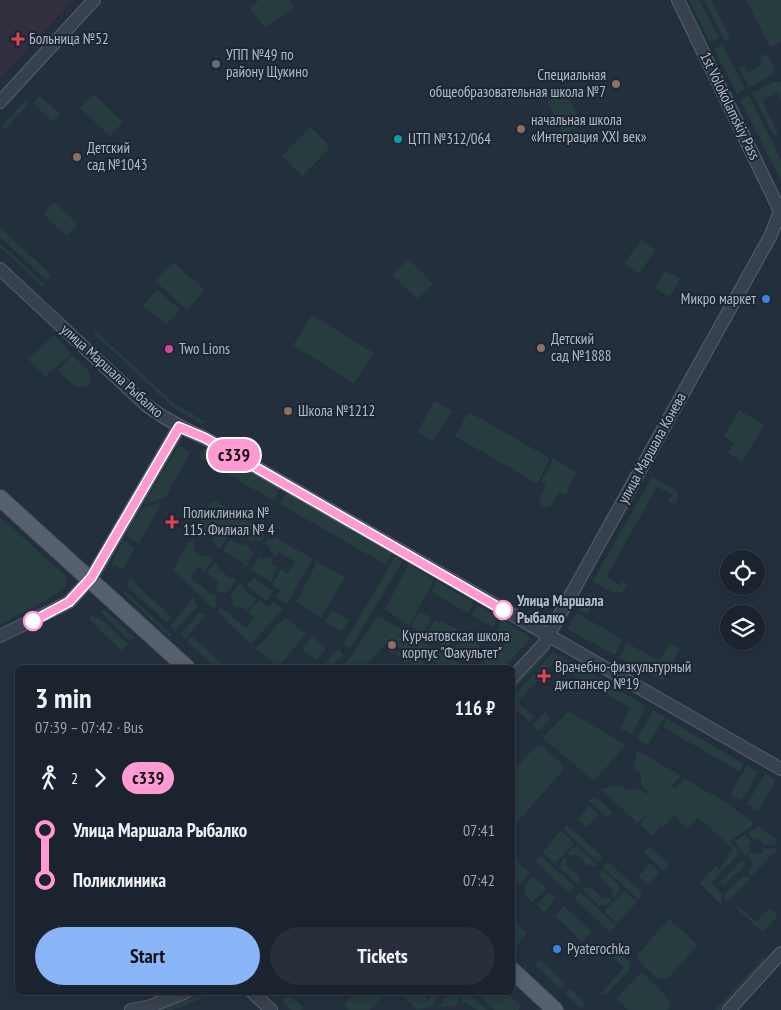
<!DOCTYPE html>
<meta charset="utf-8">
<style>
body{margin:0;font-family:"PT Sans Narrow",sans-serif;background:#282f3a;color:#f1f3f6;height:100vh;display:flex;flex-direction:column;font-size:19px;white-space:nowrap}
*{box-sizing:border-box;margin:0}
p{font-size:16px;color:#a0a4aa}
.icon{flex:none;width:28px;height:28px;fill:none;stroke:currentColor;stroke-width:2;stroke-linecap:round;stroke-linejoin:round}
.map{position:relative;flex:1;overflow:hidden}
.details{position:absolute;left:15px;top:665px;width:500px;height:330px;display:flex;flex-direction:column;background:#1b232e;border-radius:8px;box-shadow:0 2px 8px #0003,0 0 0 1px #39404a}
.details>*{flex:none}
.badge{padding:0 10px;border-radius:16px;font-size:18px;line-height:32px}
.buttons{position:absolute;left:720px;top:550px;display:grid;gap:10px}
.buttons a{display:grid;place-items:center;width:45px;height:45px;border-radius:50%;background:#1b232e;box-shadow:0 2px 8px #0003,0 0 0 1px #39404a;font-size:25px}
.map>.badge{position:absolute;translate:-50% -50%;box-shadow:0 0 0 2px #fff}
.legs{display:flex;align-items:center;gap:8px;height:55px;padding:0 20px;font-size:16px}
.legs p{margin-inline-start:auto}
.overview{display:flex;align-items:center;justify-content:space-between;height:85px;padding:0 20px}
h1{font-size:28px;font-weight:700;line-height:38px}
.button{display:flex;gap:10px;margin-top:auto;padding:10px 20px}
.button a{flex:1;height:58px;border-radius:30px;background:#8ab4f8;color:#111;font-size:20px;font-weight:700;line-height:58px;text-align:center}
.button a+a{background:#282f3a;color:#f1f3f6}
ul{padding:0 20px;list-style:none}
li{display:flex;align-items:center;gap:18px;height:50px;font-size:19px}
li i{display:grid;place-items:center;width:8px;height:100%;margin:0 6px;background:currentColor}
li i::after{content:'';width:12px;height:12px;margin:-6px;border:4px solid;border-radius:50%;background:#1b232e}
li p{margin-inline-start:auto}
li:first-child i{background:linear-gradient(#0000 50%,currentColor 0)}
li:last-child i{background:linear-gradient(currentColor 50%,#0000 0)}
.map>svg:first-child{display:block}
.medical{fill:#32303f}
.green{fill:#263c3f}
.lines{fill:none;stroke-linecap:round;stroke-linejoin:round}
.minor-casing{stroke:#565f6c;stroke-width:14}
.major-casing{stroke:#414a57;stroke-width:18}
.minor{stroke:#38414e;stroke-width:12}
.major{stroke:#56606e;stroke-width:16}
.line-1-casing{stroke:#fff;stroke-width:11}
.line-1{stroke:#ff9ad2;stroke-width:8}
.health-dot{fill:#e0444e;stroke:#1d2633;stroke-width:2}
.service-dot{fill:#5c6f8a;stroke:#1d2633;stroke-width:2}
.education-dot{fill:#8d6e63;stroke:#1d2633;stroke-width:2}
.culture-dot{fill:#0f9aa8;stroke:#1d2633;stroke-width:2}
.shop-dot{fill:#3f7fe0;stroke:#1d2633;stroke-width:2}
.hotel-dot{fill:#d1479c;stroke:#1d2633;stroke-width:2}
.stop-1-dot{fill:#fff;stroke:#ff9ad2;stroke-width:2.5}
.labels{text-anchor:middle;stroke-width:4;stroke-linejoin:round;paint-order:stroke}
.poi-label{font-size:15px;fill:#b4bcc9;stroke:#1d2633;text-anchor:start}
.street-label{font-size:15px;fill:#b4bcc9;stroke:#1d2633}
.stop-label{font-size:15px;font-weight:bold;fill:#b4bcc9;stroke:#1d2633;text-anchor:start}
</style>
<div class="map">
<svg width="781" height="1010" viewBox="0 0 781 1010">
<rect width="100%" height="100%" fill="#242f3e"/>
<path class="medical" d="M0,0H73L0,78Z"/>
<path class="green" d="M259,0H290L295,7L265,28L249,7Z
M689,0H699L719,38L710,42Z
M704,0H711L730,38L725,41Z
M746,0H781V41L770,47Z
M722,44L746,90L737,94L714,49Z
M767,54L774,68V74L749,87L739,68L744,65L748,72L762,65L759,58Z
M773,82H781V100L777,93L762,101L778,133L774,136L752,93Z
M566,92L582,125L563,134L547,101Z
M93,94L123,122L110,136L80,108Z
M40,96L60,114L53,122L33,103Z
M749,96L781,159V180L740,100Z
M25,100L29,103L6,129L2,126Z
M310,127L330,147L303,176L282,156Z
M54,202L78,224L67,236L43,214Z
M0,227L51,275L47,280L0,237Z
M641,240L655,250L639,274L624,264Z
M0,243L44,284L42,286L0,247Z
M408,259L433,283L418,299L392,275Z
M173,262L205,290L187,310L155,281Z
M665,271L680,279L670,297L655,288Z
M157,289L180,310L166,325L143,305Z
M312,315L374,353L354,383L293,345Z
M96,331L176,405L207,422L201,424L174,408L94,334Z
M54,335L71,354L45,377L28,359Z
M72,355L89,371L91,380L86,387H75L58,370Z
M435,401L453,411L432,441L417,432Z
M739,410L764,425L742,462L728,453L734,443L724,436Z
M470,413L548,457L549,460L539,481L534,482L455,436L467,414Z
M179,445L190,453L165,498L143,505Z
M207,445L280,488L274,501L199,457Z
M553,459L577,472L565,495L559,492L552,505L545,508L540,505L539,498L546,485L541,482Z
M652,477L677,491L678,497L675,504L668,501L672,495L657,487L606,577L620,586L623,581L627,584L623,592H612L593,581Z
M287,492L392,554L386,565L280,504Z
M216,501L265,531L263,534L265,535L261,542L254,540L252,543L247,539L248,536L228,525L222,534L227,537L220,549L215,546L212,537L207,535L198,538L194,536L196,534L194,532L210,503Z
M162,502L139,544L126,535L141,509Z
M0,517L67,577L66,586L55,595L0,625Z
M275,537L313,559L286,605L276,597L280,590L272,584L281,569L288,573L295,562L279,552L276,557L271,553L270,548L265,544L269,538L273,540Z
M193,539L195,541L194,547L198,555L208,556L213,560L205,571L199,566L191,577L210,594L211,593L216,596L215,601L218,603L214,609L173,570L189,541Z
M230,539L242,546L245,543L254,554L245,568L242,566L243,563L223,551Z
M123,540L135,548L123,570L112,563Z
M269,556L273,559L271,563L278,568L271,581L250,570L259,557L263,559Z
M395,556L402,562L349,650L344,644Z
M215,562L219,565L217,568L231,579L232,577L237,580L226,593L214,591L219,583L207,573Z
M317,562L345,577L321,618L296,602Z
M409,564L434,580L409,626L385,609Z
M253,577L273,591L266,601L247,585L252,581Z
M130,578L171,617L166,622L126,585Z
M437,581L474,603L468,613L431,592Z
M239,583L244,587L243,589L256,599L247,611L240,606L238,609L233,605V599L230,596Z
M125,591L172,635L170,637L123,593Z
M589,593L596,598L587,614L579,610Z
M193,598L197,604V607L175,631L170,626Z
M259,600L268,607L273,601L283,609L251,644L217,611L221,607L246,628L254,618L248,613Z
M478,606L497,616L494,628L471,615Z
M104,609L135,638L130,641L101,612Z
M332,610L349,620L342,632L325,622Z
M420,611L431,618L422,634L411,627Z
M199,613L207,614L185,639L180,635Z
M577,613L623,640L615,655L567,629Z
M92,616L101,619L128,644L122,651L88,618Z
M285,617L306,634L278,667L256,648Z
M377,617H380L466,667H441L422,653L386,644L364,667H343L342,666L351,656Z
M501,619L528,635L530,639L504,667H481L490,651L498,656L508,637L497,630Z
M435,620L440,623L442,621L458,630L447,648L426,636Z
M463,633L477,641L476,644L480,646L471,662L453,651Z
M191,636L224,665L215,667L186,641Z
M312,636L326,648L317,660L302,649Z
M627,643L659,661L670,643L680,649L663,681L619,657Z
M338,649L343,655L331,667H322Z
M390,649L418,658L425,662L420,667H417L409,661L406,663L395,652L393,654L388,651Z
M549,649L550,651L513,692L512,687Z
M553,652L646,706L632,734L620,729L630,708L553,663L518,702L534,717L529,722L513,706V697Z
M653,710L665,717L648,745L638,740V737Z
M568,711L626,745L594,781L543,738Z
M545,712L551,718L539,731L532,725Z
M667,719L744,764L740,772L663,727Z
M536,746H542L563,765V770L513,827V771Z
M637,750L681,776L671,786L674,789L685,779L725,802L755,824L731,841L740,853L711,883L722,894V905L700,883L716,866L719,869L733,849L702,821L697,819L686,829L674,815L663,828L661,826L652,836L640,825L646,817L644,816L637,823L601,789L620,785L628,791L639,788L646,794L649,792L641,785V775L634,769Z
M747,765L758,773L744,797L740,800L730,795Z
M765,774L776,780L758,811L747,804Z
M592,798H597L613,813L607,818L589,801Z
M589,806L599,815L586,827L578,819Z
M567,825L603,857L598,862L563,829Z
M758,826L775,839L778,844L764,846L761,840L753,839L748,833Z
M561,831L574,843L555,864L542,852Z
M745,834L751,841L748,845L750,851L745,856L734,842Z
M578,847L597,864L595,866L587,865L576,855L570,856L567,854L572,848Z
M649,847L668,863L669,866L664,871L644,852Z
M778,848L752,876L747,871L753,864L747,857L751,853L760,855L764,849Z
M540,855L575,887L569,893L536,862Z
M564,857L567,859L566,865L579,876L580,882L578,885L560,868L561,861Z
M517,861L530,873L520,884L517,881L514,884L513,866Z
M741,861L745,863V866L723,886L721,881Z
M608,862L642,893L638,900L603,867Z
M650,863L660,872L648,885L638,876Z
M602,869L620,886L619,892L614,898L611,896L613,893L611,888L600,878Z
M744,875L750,879L725,904L724,894Z
M533,877L546,888L533,902L523,893L526,890L524,887Z
M585,887L591,888L603,899L609,898L611,900L607,905L600,906L582,889Z
M624,891L637,902L617,923L604,911Z
M549,892L556,898L544,912L537,905Z
M580,892L616,925L610,932L574,898Z
M563,905L591,931L582,942L555,916Z
M738,906L756,922L770,908L778,916L763,932L738,910Z
M512,919L527,933L517,945L513,929Z
M669,919L698,945L667,979H658L636,958L637,955Z
M618,952L630,962V969L608,992L598,996L624,968L613,957Z
M763,958L766,960L721,1010H715Z
M540,960L566,984L561,990L535,965Z
M642,972L661,990L672,1005L668,1010H628L616,999Z
M570,988L586,1003L581,1008L565,994Z
M450,992L459,993V1002L455,1006L438,1007Z
M206,993H217L173,1010H163L162,1008Z
M369,993L386,994L370,1010H349L344,1005L353,995L361,996Z
M399,993H420L428,1000L434,993L439,997L432,1006L417,1010Z
M462,993H468L487,1010H477L465,1003L462,1005Z
M476,993H507L522,1006L518,1010H495Z
M289,994L303,1007L301,1010H291L282,1001Z"/>
<g class="lines">
<g class="minor-casing">
<path id="minor" d="M678,0L780,211
M0,102L94,0
M0,269L146,405C165,419 183,429 205,438L781,769
M0,636L69,602L91,578L100,563L179,427
M512,678L543,645L771,235L780,211
M252,992L271,1010
M131,1010L151,1006L186,992
M729,1010L781,953"/>
</g>
<g class="major-casing">
<path id="major" d="M0,498L187,668
M512,970L555,1010"/>
</g>
<use href="#minor" class="minor"/>
<use href="#major" class="major"/>
</g>
<g class="lines">
<g class="line-1-casing">
<path id="line-1" d="M33,621L69,602L91,578L179,427L205,438L503,610"/>
</g>
<use href="#line-1" class="line-1"/>
</g>
<g class="health-dot">
<path d="M15.5 31.5h5v5h5v5h-5v5h-5v-5h-5v-5h5z"/>
<path d="M169.5 514.5h5v5h5v5h-5v5h-5v-5h-5v-5h5z"/>
<path d="M541.5 668.5h5v5h5v5h-5v5h-5v-5h-5v-5h5z"/>
</g>
<circle class="service-dot" cx="216" cy="64" r="5"/>
<g class="education-dot">
<circle cx="616" cy="84" r="5"/>
<circle cx="521" cy="129" r="5"/>
<circle cx="77" cy="157" r="5"/>
<circle cx="541" cy="348" r="5"/>
<circle cx="288" cy="411" r="5"/>
<circle cx="392" cy="645" r="5"/>
</g>
<circle class="culture-dot" cx="398" cy="139" r="5"/>
<g class="shop-dot">
<circle cx="766" cy="299" r="5"/>
<circle cx="557" cy="949" r="5"/>
</g>
<circle class="hotel-dot" cx="169" cy="349" r="5"/>
<g class="stop-1-dot">
<circle cx="503" cy="610" r="9"/>
<circle cx="33" cy="621" r="9"/>
</g>
<g class="labels">
<g class="poi-label">
<text x="29" y="44">Больница №52</text>
<text x="226" y="60">УПП №49 по<tspan x="226" dy="17">району Щукино</tspan></text>
<text x="606" y="80" text-anchor="end">Специальная<tspan x="606" dy="17">общеобразовательная школа №7</tspan></text>
<text x="531" y="125">начальная школа<tspan x="531" dy="17">«Интеграция XXI век»</tspan></text>
<text x="408" y="144">ЦТП №312/064</text>
<text x="87" y="153">Детский<tspan x="87" dy="17">сад №1043</tspan></text>
<text x="756" y="304" text-anchor="end">Микро маркет</text>
<text x="551" y="344">Детский<tspan x="551" dy="17">сад №1888</tspan></text>
<text x="179" y="354">Two Lions</text>
<text x="298" y="416">Школа №1212</text>
<text x="183" y="518">Поликлиника №<tspan x="183" dy="17">115. Филиал № 4</tspan></text>
<text x="402" y="641">Курчатовская школа<tspan x="402" dy="17">корпус "Факультет"</tspan></text>
<text x="555" y="672">Врачебно-физкультурный<tspan x="555" dy="17">диспансер №19</tspan></text>
<text x="567" y="954">Pyaterochka</text>
</g>
<g class="street-label">
<text transform="translate(730 106) rotate(64)" y="5">1st Volokolamskiy Pass</text>
<text transform="translate(112 371) rotate(42)" y="5">улица Маршала Рыбалко</text>
<text transform="translate(652 448) rotate(-61)" y="5">улица Маршала Конева</text>
</g>
<g class="stop-label">
<text x="517" y="606">Улица Маршала<tspan x="517" dy="17">Рыбалко</tspan></text>
</g>
</g>
</svg>
<div class="buttons">
<a><svg class="icon" aria-label="locate" viewBox="0 0 24 24"><circle cx="12" cy="12" r="6"/><path d="M12 2v4M12 18v4M2 12h4M18 12h4"/></svg></a>
<a><svg class="icon" aria-label="layers" viewBox="0 0 24 24"><path d="M12 4l9 5-9 5-9-5zM3 14l9 5 9-5"/></svg></a>
</div>
<b class="badge" style="left:234px;top:455px;background:#ff9ad2;color:#111">с339</b>
<section class="details">
<div class="overview"><div><h1>3 min</h1><p>07:39 – 07:42 · Bus</p></div><b>116 ₽</b></div>
<div class="legs"><svg class="icon" aria-label="walk" viewBox="0 0 24 24"><circle cx="13" cy="4" r="2"/><path d="M13 8l-2 6 4 7M11 14l-3 7M7 12l3-4h3l4 4"/></svg>2<svg class="icon" aria-label="forward" viewBox="0 0 24 24"><path d="M9 5l7 7-7 7"/></svg><b class="badge" style="background:#ff9ad2;color:#111">с339</b></div>
<ul>
<li><i style="color:#ff9ad2"></i><b>Улица Маршала Рыбалко</b><p>07:41</p></li>
<li><i style="color:#ff9ad2"></i><b>Поликлиника</b><p>07:42</p></li>
</ul>
<div class="button"><a>Start</a><a>Tickets</a></div>
</section>
</div>
